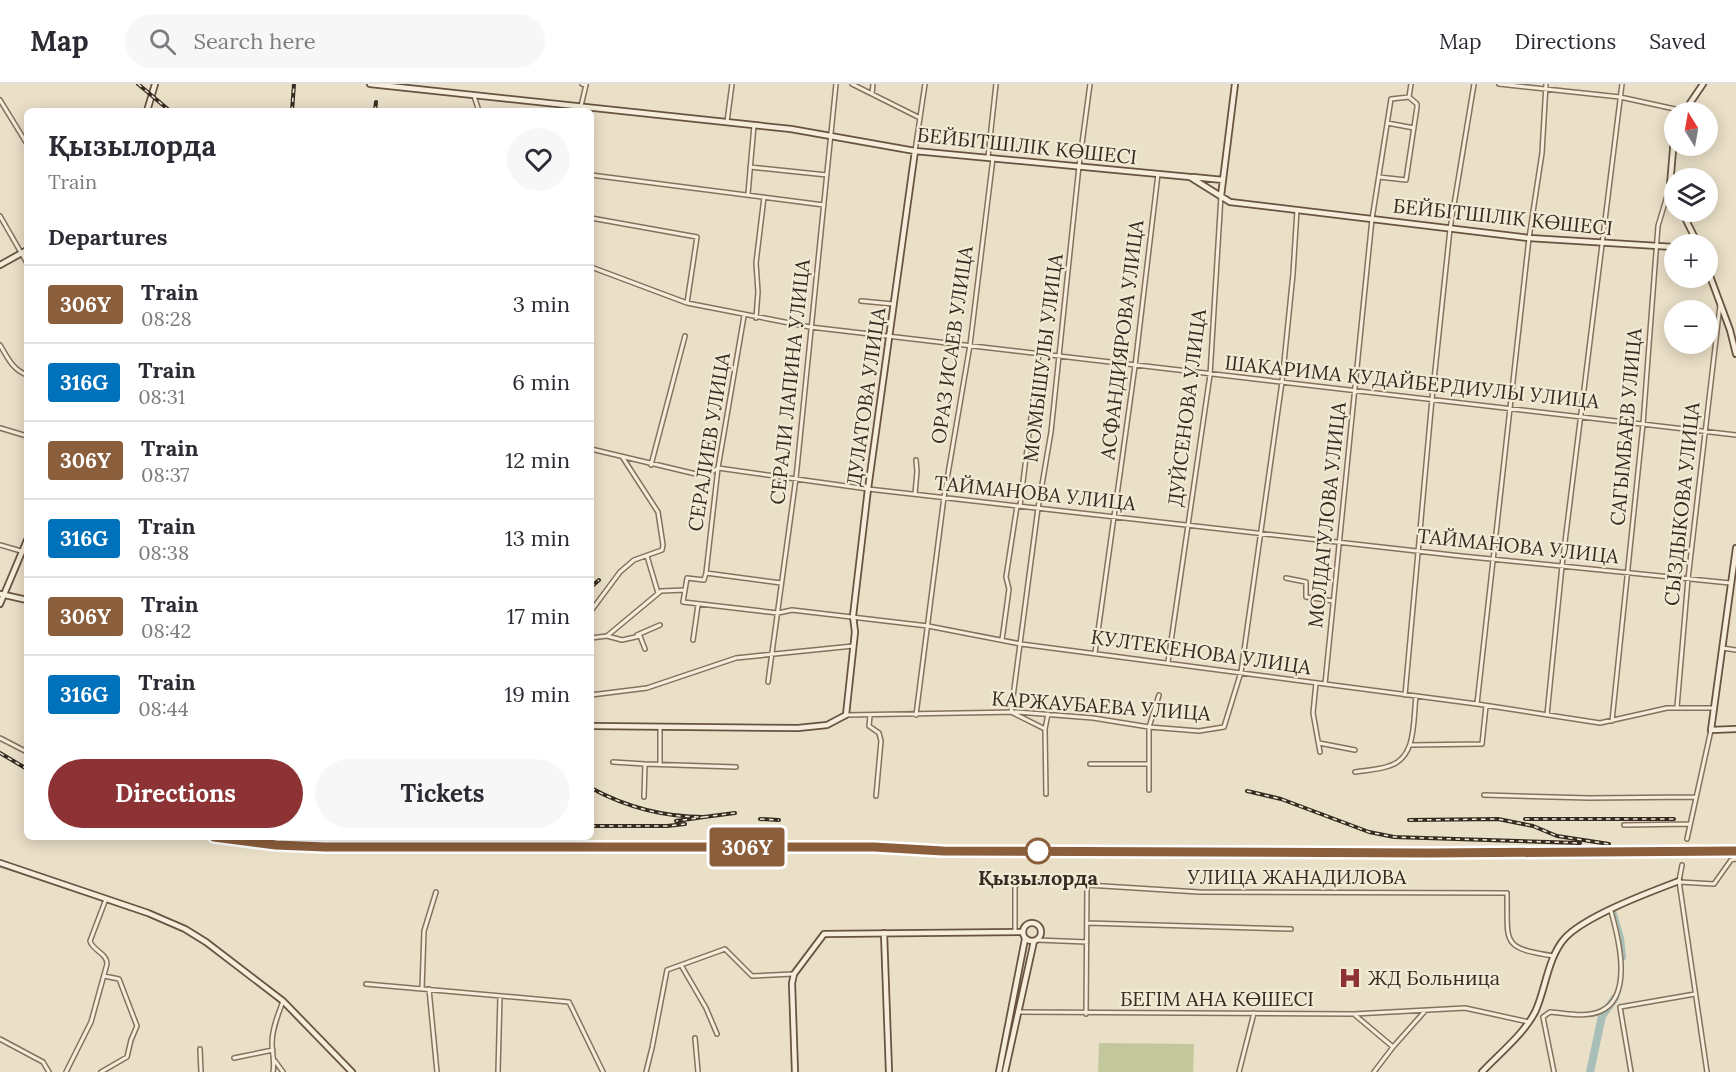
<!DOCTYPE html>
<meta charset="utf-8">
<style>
body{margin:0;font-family:Lora,serif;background:#f7f7f7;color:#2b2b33;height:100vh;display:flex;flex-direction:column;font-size:22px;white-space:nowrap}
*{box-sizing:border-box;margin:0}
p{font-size:20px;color:#7c7c81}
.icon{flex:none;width:33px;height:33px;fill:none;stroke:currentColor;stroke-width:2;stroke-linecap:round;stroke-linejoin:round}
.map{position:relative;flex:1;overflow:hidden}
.side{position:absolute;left:24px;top:24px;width:570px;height:732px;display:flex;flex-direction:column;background:#fff;border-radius:9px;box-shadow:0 3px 15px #0003}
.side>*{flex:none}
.badge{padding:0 12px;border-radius:4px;font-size:21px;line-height:39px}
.needle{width:39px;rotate:349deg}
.buttons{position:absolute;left:1664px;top:18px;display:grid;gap:12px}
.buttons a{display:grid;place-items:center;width:54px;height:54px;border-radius:50%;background:#fff;box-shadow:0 3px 15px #0003;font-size:30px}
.map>.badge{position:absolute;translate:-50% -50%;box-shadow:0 0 0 3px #fff}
h2{padding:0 24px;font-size:22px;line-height:54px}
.round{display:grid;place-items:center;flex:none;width:63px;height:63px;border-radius:32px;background:#f7f7f7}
.head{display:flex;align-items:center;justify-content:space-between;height:102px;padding:0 24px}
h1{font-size:28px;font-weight:800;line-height:45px}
.button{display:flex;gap:12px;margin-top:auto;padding:12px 24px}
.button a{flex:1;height:69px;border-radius:36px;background:#8e3335;color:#fff;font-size:24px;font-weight:800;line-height:69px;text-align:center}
.button a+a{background:#f7f7f7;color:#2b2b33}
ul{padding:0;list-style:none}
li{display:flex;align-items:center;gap:18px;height:78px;padding:0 24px;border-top:2px solid #e1e1e2}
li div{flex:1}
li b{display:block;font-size:22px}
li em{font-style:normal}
li .badge{min-width:66px;font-weight:700;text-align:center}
header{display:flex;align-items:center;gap:36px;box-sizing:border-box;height:84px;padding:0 30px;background:#fff;border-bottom:2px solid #e1e1e2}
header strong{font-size:28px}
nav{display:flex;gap:33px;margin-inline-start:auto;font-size:21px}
.search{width:420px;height:54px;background:#f7f7f7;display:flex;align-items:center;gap:15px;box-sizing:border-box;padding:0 21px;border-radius:33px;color:#7c7c81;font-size:22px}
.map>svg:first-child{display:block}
.grass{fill:#c3c89c}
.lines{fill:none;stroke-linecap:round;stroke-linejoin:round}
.river{stroke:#a8bfb8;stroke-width:8}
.street-casing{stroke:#85725e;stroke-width:6}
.secondary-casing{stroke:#675341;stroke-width:8}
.street{stroke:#f6edda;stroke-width:3}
.secondary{stroke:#f6edda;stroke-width:4.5}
.rail-casing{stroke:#362b20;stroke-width:4}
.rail{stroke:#f3ead6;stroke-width:1.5;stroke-dasharray:4.5;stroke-linecap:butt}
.line-casing{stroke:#fff;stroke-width:14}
.line{stroke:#8b5e3c;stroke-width:9}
.stop-dot{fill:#fff;stroke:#8b5e3c;stroke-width:3}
.labels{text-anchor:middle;stroke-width:4.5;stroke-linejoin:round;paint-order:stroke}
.street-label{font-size:20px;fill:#362b20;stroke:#f3ead6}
.stop-label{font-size:20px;font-weight:bold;fill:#362b20;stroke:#f3ead6}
.poi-label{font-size:20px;fill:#362b20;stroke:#f3ead6;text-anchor:start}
</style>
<header>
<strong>Map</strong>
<div class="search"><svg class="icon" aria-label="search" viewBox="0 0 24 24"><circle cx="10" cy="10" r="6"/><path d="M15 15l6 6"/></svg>Search here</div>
<nav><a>Map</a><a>Directions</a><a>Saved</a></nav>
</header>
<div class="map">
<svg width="1736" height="988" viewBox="0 0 1736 988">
<rect width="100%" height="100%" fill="#eadfc7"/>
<path class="grass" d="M1099,959L1194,960L1193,988H1098Z"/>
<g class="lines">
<path class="river" d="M1613,830L1620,854L1622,873
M1590,988L1602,932L1615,914"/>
<g class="street-casing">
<path id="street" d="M852,0L920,34
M1499,0L1620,13L1684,27
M872,10L873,0
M474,12L479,27
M0,16L27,60
M581,22L586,1L582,0
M727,38L732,0
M1387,39L1414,44
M915,67L925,0
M988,73L996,0
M750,83L827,91
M591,91L824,121
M1379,93L1406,96L1417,23V20L1409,13
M748,110L754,41
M0,132L27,179
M591,134L697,153L687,219
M591,183L687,219L810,243L1736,351
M861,217L893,220
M744,232L718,384L706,489L704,496L687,494L683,518L778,529L792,526L928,542L1021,560L1477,620L1600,639L1667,624H1714
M756,234L758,208L756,179L764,113
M0,261C8,274 12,285 27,291
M0,344L27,352
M591,365L696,390L710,389L718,384L868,405L1461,472L1730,499
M651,381L685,252
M915,410L917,387L916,376
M1020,422L1039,269
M0,461L21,467
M647,472L658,509
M706,489L781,499
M1286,494L1306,498V513L1333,517
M591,527L620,488L634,476L662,466L663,461L658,428L623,374
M637,551L660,541
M607,552L622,556L640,552L645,565
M591,554L607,552L661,507L685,506
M693,556L698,521
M1002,556L1009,505L1006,493L1017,422
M1722,564L1736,566
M1095,569L1135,282L1158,90
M1168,578L1210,291L1221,112
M768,598L796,394L836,0
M1316,599L1313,629L1320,668
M1325,600L1372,135L1391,15L1409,13L1411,0
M591,611L647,604L736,574L853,562
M1405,611L1432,315L1450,145L1474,0
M1477,620L1529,154L1542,69L1546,0
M1677,623L1688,495L1720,221
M846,631L1017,628L1093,634L1149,643L1199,647L1224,643L1241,588L1282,298L1293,190L1297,126
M916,631L944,413L970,261L993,74
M1547,631L1562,482L1622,0
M870,632L869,642L879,649L881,657L876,712
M1612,637L1643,340L1658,142L1670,102
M1045,645L1048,630
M0,654L27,668
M1319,659L1355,666
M1410,661L1482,660L1486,622
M613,678L645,680L736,683
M660,680V643
M1090,680H1148
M1355,688C1366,686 1378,686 1389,682C1417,674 1413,636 1416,612
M1149,706V643L1159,611
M1046,710L1045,645L1011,628L1038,424L1051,348L1079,82L1090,0
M1484,711L1589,714L1696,713
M644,713L645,680
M1624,741L1690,740
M1687,755L1711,646
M1682,781L1679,797L1707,988
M1680,798L1714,800L1731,776L1736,775
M1087,801L1199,808L1507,809C1508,859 1500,864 1554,872
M1087,839L1291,845
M1015,848V803L1019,798L1081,797L1087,801
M1037,856L1087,858
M681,881L706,924L717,950
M366,900L569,918L603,988
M422,905L424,847L436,808
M429,905L437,988
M1018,928L1354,930L1465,924L1529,938
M1086,930L1087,801
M1355,931L1393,963
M1543,933L1550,928C1566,929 1586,934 1601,927C1634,912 1618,852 1611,827
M1543,933L1554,988
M695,954L698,988
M0,955L43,978L49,988
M200,965L201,988
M234,974L273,966
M275,977L283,988
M66,988L91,938L107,880C107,869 93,867 90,857L106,815
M101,988L127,973L131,956L137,942L119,895L104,892
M273,988C275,978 272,969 272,959C272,945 278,931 283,917
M498,988L500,912
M646,988L652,964L667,886L725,865L752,892L793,890
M1239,988L1254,929
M1374,988L1393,963L1425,927
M1631,988L1620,923L1695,910"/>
</g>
<g class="secondary-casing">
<path id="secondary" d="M370,0L791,45L915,67L1190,93L1230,118L1529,154L1674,163
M147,27L155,0
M1684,28L1703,0
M1674,54L1670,101L1674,112
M1193,93L1223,96
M1221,112L1235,0
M1682,128L1698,160
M0,181L27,166
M1707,184L1730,246L1736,270
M1736,464L1711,646L1736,645
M0,510L27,516
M0,520L27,456
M591,642L798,644L827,641L846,631L855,548L853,532L868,405L915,67
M0,779L148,829L185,845L206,858L283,917L352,988
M1023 848a9 9 0 1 1 18 0a9 9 0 1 1-18 0Z
M884,849L889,988
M795,988L792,899L794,890L824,850L1022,848
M999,988L1025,855
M1005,988L1034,857
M1482,988C1499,970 1526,948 1536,926C1546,903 1548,873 1565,854C1585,832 1650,808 1679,797"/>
</g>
<use href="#street" class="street"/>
<use href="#secondary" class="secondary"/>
<g class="rail-casing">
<path id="rail" d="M138,0L170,27
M292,27L294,0
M375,27L376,18
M591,503L599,496
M0,669L27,685
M591,704C626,723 663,733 704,733L676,737
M1247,707L1281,715L1369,748L1394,753L1580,759
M704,733L735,729
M760,735L779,736
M1525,735H1674
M1409,736L1498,735L1533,742L1557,752L1609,760
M591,742H667L685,740
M215,753L276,761L325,763H874L943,767L1430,769L1736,767
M512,756L534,753"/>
</g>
<use href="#rail" class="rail"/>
</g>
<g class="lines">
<g class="line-casing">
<path id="line" d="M214,753L276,761L325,763H874L943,767L1430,769L1736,767"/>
</g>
<use href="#line" class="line"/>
</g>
<defs>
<g id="hospital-bare" transform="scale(1.8)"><path d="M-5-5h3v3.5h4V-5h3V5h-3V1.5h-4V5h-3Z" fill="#8e3335" stroke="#f3ead6" stroke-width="2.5" paint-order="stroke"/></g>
</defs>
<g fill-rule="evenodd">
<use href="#hospital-bare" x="1350" y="894"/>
</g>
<circle class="stop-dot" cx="1038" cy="767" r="12"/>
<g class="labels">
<g class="street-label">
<text transform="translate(1027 62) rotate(6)" y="7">БЕЙБІТШІЛІК КӨШЕСІ</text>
<text transform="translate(1503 133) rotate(6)" y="7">БЕЙБІТШІЛІК КӨШЕСІ</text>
<text transform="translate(1122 256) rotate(-83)" y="7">АСФАНДИЯРОВА УЛИЦА</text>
<text transform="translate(952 261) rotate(-82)" y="7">ОРАЗ ИСАЕВ УЛИЦА</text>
<text transform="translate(1043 274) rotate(-83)" y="7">МОМЫШУЛЫ УЛИЦА</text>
<text transform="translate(790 298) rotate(-84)" y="7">СЕРАЛИ ЛАПИНА УЛИЦА</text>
<text transform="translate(1412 298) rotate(6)" y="7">ШАКАРИМА КУДАЙБЕРДИУЛЫ УЛИЦА</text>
<text transform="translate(866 313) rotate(-82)" y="7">ДУЛАТОВА УЛИЦА</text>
<text transform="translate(1187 324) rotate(-83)" y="7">ДУЙСЕНОВА УЛИЦА</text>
<text transform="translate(1626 343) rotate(-85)" y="7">САГЫМБАЕВ УЛИЦА</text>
<text transform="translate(709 358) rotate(-81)" y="7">СЕРАЛИЕВ УЛИЦА</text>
<text transform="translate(1035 409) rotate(6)" y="7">ТАЙМАНОВА УЛИЦА</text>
<text transform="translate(1682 420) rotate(-84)" y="7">СЫЗДЫКОВА УЛИЦА</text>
<text transform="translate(1327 431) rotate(-84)" y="7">МОЛДАГУЛОВА УЛИЦА</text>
<text transform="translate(1518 462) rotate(6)" y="7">ТАЙМАНОВА УЛИЦА</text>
<text transform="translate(1201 568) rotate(8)" y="7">КУЛТЕКЕНОВА УЛИЦА</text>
<text transform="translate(1101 622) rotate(4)" y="7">КАРЖАУБАЕВА УЛИЦА</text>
<text x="1297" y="800">УЛИЦА ЖАНАДИЛОВА</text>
<text x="1217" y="922">БЕГІМ АНА КӨШЕСІ</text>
</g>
<g class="stop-label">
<text x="1038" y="801">Қызылорда</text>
</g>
<g class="poi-label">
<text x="1368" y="901">ЖД Больница</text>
</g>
</g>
</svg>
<div class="buttons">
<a><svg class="needle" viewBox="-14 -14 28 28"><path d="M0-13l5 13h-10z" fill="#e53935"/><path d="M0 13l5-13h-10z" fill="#7c7c81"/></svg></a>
<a><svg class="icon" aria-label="layers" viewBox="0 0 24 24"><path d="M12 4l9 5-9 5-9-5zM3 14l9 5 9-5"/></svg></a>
<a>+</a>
<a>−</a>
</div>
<b class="badge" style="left:747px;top:763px;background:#8b5e3c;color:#fff">306Y</b>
<section class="side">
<div class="head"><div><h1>Қызылорда</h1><p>Train</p></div><a class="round"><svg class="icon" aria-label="heart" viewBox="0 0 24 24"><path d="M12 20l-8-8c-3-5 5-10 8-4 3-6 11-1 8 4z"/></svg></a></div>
<h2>Departures</h2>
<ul>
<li><span class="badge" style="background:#8b5e3c;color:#fff">306Y</span><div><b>Train</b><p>08:28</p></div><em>3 min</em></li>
<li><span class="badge" style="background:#0072bc;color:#fff">316G</span><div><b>Train</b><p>08:31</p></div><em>6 min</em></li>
<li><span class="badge" style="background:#8b5e3c;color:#fff">306Y</span><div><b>Train</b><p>08:37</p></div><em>12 min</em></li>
<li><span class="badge" style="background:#0072bc;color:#fff">316G</span><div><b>Train</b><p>08:38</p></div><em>13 min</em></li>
<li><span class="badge" style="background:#8b5e3c;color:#fff">306Y</span><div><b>Train</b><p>08:42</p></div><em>17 min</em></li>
<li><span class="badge" style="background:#0072bc;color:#fff">316G</span><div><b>Train</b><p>08:44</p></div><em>19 min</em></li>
</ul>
<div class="button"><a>Directions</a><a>Tickets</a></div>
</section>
</div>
